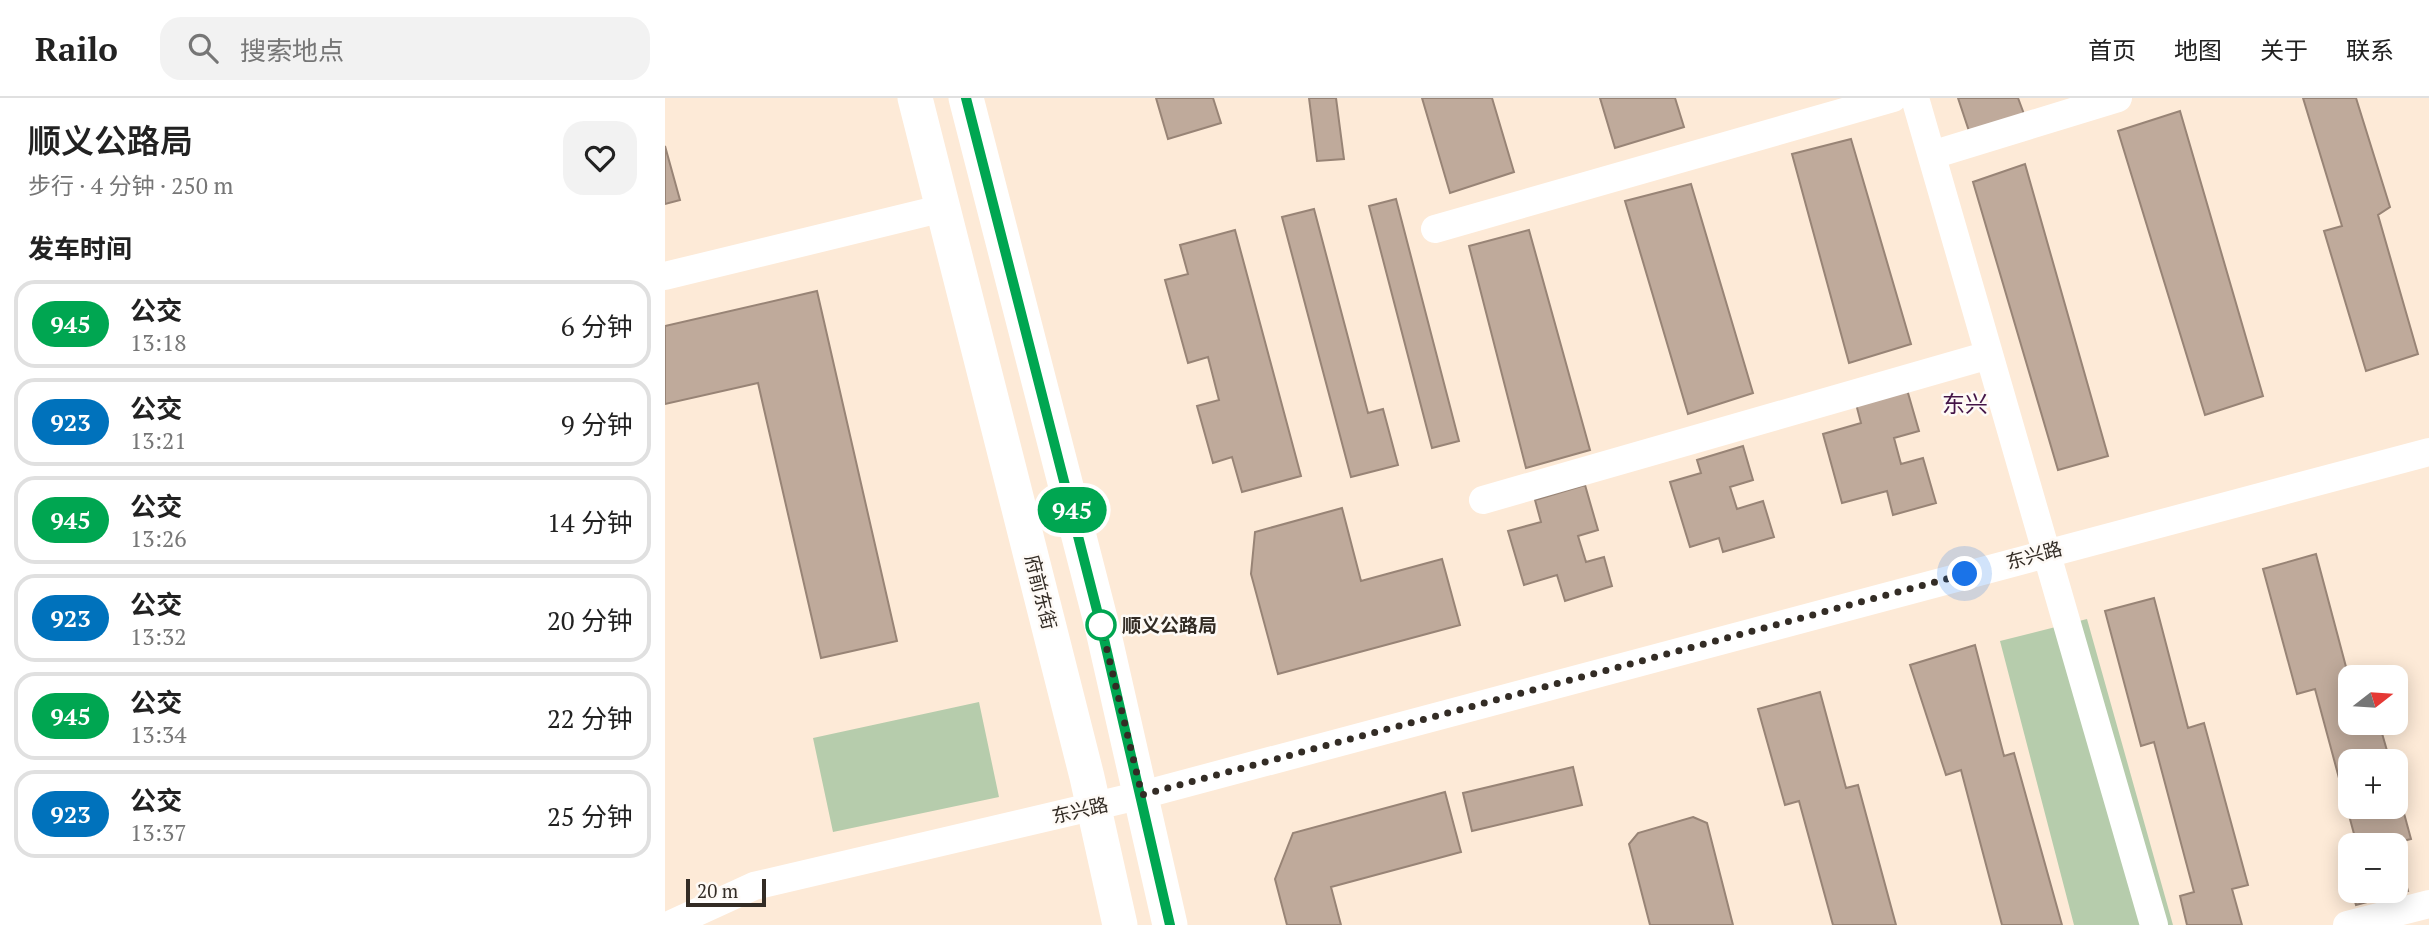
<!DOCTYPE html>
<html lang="zh">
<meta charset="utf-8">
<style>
body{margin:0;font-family:"PT Serif","Noto Sans SC",serif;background:#f2f2f2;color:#222;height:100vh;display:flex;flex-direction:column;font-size:26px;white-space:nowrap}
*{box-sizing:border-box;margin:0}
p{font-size:23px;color:#767676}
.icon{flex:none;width:38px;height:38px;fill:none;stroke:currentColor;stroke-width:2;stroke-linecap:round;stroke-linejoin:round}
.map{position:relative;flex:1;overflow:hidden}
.drawer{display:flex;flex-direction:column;background:#fff;width:665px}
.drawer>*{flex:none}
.badge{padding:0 14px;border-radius:23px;font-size:24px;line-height:46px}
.needle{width:46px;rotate:73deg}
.fabs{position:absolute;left:1673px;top:567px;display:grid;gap:14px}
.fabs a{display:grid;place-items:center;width:70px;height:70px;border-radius:14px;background:#fff;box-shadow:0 4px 18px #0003;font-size:35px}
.scale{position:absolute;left:21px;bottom:18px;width:80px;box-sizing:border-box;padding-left:7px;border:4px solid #332c25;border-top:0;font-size:19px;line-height:24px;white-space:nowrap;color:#332c25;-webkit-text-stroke:5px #fefaf6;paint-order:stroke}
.you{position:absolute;width:35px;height:35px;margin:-18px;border:5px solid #fff;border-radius:50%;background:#1a73e8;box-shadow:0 0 0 10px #1a73e833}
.map>.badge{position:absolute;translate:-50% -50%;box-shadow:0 0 0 4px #fff}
h2{padding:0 28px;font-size:26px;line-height:63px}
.round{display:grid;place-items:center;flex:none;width:74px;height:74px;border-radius:21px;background:#f2f2f2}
.overview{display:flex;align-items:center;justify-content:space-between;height:119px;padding:0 28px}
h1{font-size:33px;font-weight:600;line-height:52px}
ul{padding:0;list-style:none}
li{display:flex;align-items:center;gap:21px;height:88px;margin:0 14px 10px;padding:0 14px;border:4px solid #e0e0e0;border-radius:21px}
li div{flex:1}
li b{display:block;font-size:26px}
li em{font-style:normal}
li .badge{min-width:77px;font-weight:700;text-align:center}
header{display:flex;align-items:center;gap:42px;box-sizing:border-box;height:98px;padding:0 35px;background:#fff;border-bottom:2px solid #e0e0e0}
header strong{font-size:33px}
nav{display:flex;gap:38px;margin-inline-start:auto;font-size:24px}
.search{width:490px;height:63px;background:#f2f2f2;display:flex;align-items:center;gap:18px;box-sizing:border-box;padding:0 24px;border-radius:21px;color:#767676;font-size:26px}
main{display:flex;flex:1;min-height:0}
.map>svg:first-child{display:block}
.green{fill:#b6ccac}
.building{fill:#bfaa9b;stroke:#988476;stroke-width:2}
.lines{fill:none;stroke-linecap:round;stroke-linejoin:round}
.minor{stroke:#fff;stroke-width:28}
.major{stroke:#fff;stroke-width:35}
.line-casing{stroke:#fff;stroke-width:16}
.line{stroke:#00a651;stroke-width:10}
.walk{stroke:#332c25;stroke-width:7;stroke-dasharray:0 12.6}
.stop-dot{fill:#fff;stroke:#00a651;stroke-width:3.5}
.labels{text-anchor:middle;stroke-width:5;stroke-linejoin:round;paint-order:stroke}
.street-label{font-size:19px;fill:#332c25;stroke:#fefaf6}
.stop-label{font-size:19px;font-weight:bold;fill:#332c25;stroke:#fefaf6;text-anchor:start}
.quarter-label{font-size:23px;fill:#441547;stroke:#fefaf6}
</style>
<header>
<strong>Railo</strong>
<div class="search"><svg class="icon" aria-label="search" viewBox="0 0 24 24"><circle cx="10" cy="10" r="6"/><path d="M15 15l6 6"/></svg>搜索地点</div>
<nav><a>首页</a><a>地图</a><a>关于</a><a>联系</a></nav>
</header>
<main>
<section class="drawer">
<div class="overview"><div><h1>顺义公路局</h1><p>步行 · 4 分钟 · 250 m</p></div><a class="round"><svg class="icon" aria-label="heart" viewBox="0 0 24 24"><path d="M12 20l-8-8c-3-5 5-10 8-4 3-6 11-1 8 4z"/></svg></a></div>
<h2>发车时间</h2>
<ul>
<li><span class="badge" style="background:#00a651;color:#fff">945</span><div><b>公交</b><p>13:18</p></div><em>6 分钟</em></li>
<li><span class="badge" style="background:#0072bc;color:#fff">923</span><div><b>公交</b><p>13:21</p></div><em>9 分钟</em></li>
<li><span class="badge" style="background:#00a651;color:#fff">945</span><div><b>公交</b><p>13:26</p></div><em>14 分钟</em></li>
<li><span class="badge" style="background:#0072bc;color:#fff">923</span><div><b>公交</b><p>13:32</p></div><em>20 分钟</em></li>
<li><span class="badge" style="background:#00a651;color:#fff">945</span><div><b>公交</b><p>13:34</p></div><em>22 分钟</em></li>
<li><span class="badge" style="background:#0072bc;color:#fff">923</span><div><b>公交</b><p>13:37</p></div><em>25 分钟</em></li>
</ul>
</section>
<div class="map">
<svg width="1764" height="827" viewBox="0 0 1764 827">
<rect width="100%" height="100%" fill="#fdead7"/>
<path class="green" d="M1422,521L1508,827H1409L1335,543Z
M314,604L334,699L168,734L148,640Z"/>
<path class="building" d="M491,0H548L556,25L503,41Z
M644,0H671L679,61L652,63Z
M757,0H827L849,74L785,95Z
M935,0H1010L1019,29L950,50Z
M1293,0H1353L1359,16L1304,33Z
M1638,0H1691L1725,109L1713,117L1753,256L1701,273L1659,133L1677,128Z
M1515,13L1598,298L1540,317L1453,33Z
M1186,41L1246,246L1184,265L1127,56Z
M0,48L15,102L0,106Z
M1360,66L1443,358L1393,372L1308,84Z
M1026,86L1088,295L1023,316L960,103Z
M731,101L794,343L767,350L704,108Z
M649,111L703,315L718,311L733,367L686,379L617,119Z
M570,132L636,378L577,394L567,359L548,365L532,308L554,302L543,259L523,265L500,182L523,176L515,147Z
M864,132L925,352L861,370L804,148Z
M152,193L232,543L156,560L93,285L0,306V228Z
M1241,288L1254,333L1229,340L1236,366L1258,360L1271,405L1228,417L1222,393L1177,405L1158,336L1196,325L1190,302Z
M1078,348L1088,382L1065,389L1072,411L1098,403L1109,439L1058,454L1054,440L1025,449L1005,384L1036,375L1032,362Z
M920,387L933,432L913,438L921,464L939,459L947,488L900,503L892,477L859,487L843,433L876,424L870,402Z
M677,410L696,483L777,461L795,527L613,576L586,476L590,434Z
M1651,456L1685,584V625H1714L1725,663H1685V709H1731V686L1746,741L1730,745V747H1692L1650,591L1632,596L1598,471Z
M1489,500L1523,630L1539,625L1583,787L1567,791L1577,827H1522L1515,798L1529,794L1489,644L1476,648L1440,513Z
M1310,547L1339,658L1349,655L1397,827H1337L1296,672L1281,677L1245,567Z
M1155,594L1181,690L1193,687L1231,827H1168L1134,703L1120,707L1093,611Z
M908,669L917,707L807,733L798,695Z
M780,694L796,754L666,789L676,827H622L610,781L628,735Z
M1028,719L1042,725L1068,827H985L964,746L973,735Z
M1731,749L1743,793L1691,807L1687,793H1731Z"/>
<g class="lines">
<path class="minor" d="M1250,0L1489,827
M1267,57L1453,0
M770,131L1228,0
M0,178L279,110
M818,402L1324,257
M4,827L89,788L477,697L1764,354
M1682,827L1764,806"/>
<path class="major" d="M250,0L422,679L455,827
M301,0L437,528L505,827"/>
</g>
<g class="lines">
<g class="line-casing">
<path id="line" d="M301,0L436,528L505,827"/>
</g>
<use href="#line" class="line"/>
<path class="walk" d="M436,527L477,697L1300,476"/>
</g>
<circle class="stop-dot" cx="436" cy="527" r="14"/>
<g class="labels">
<g class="street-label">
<text transform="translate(1369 457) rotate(-15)" y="7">东兴路</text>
<text transform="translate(376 494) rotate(76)" y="7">府前东街</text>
<text transform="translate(415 712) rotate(-13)" y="7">东兴路</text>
</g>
<g class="stop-label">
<text x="457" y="534">顺义公路局</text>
</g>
<g class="quarter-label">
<text x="1300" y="314">东兴</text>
</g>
</g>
</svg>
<div class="fabs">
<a><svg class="needle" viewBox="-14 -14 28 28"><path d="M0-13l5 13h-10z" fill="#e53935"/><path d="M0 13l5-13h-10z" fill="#767676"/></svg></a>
<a>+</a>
<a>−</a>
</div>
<div class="scale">20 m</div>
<div class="you" style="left:1300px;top:476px"></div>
<b class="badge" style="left:407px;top:412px;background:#00a651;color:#fff">945</b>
</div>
</main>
